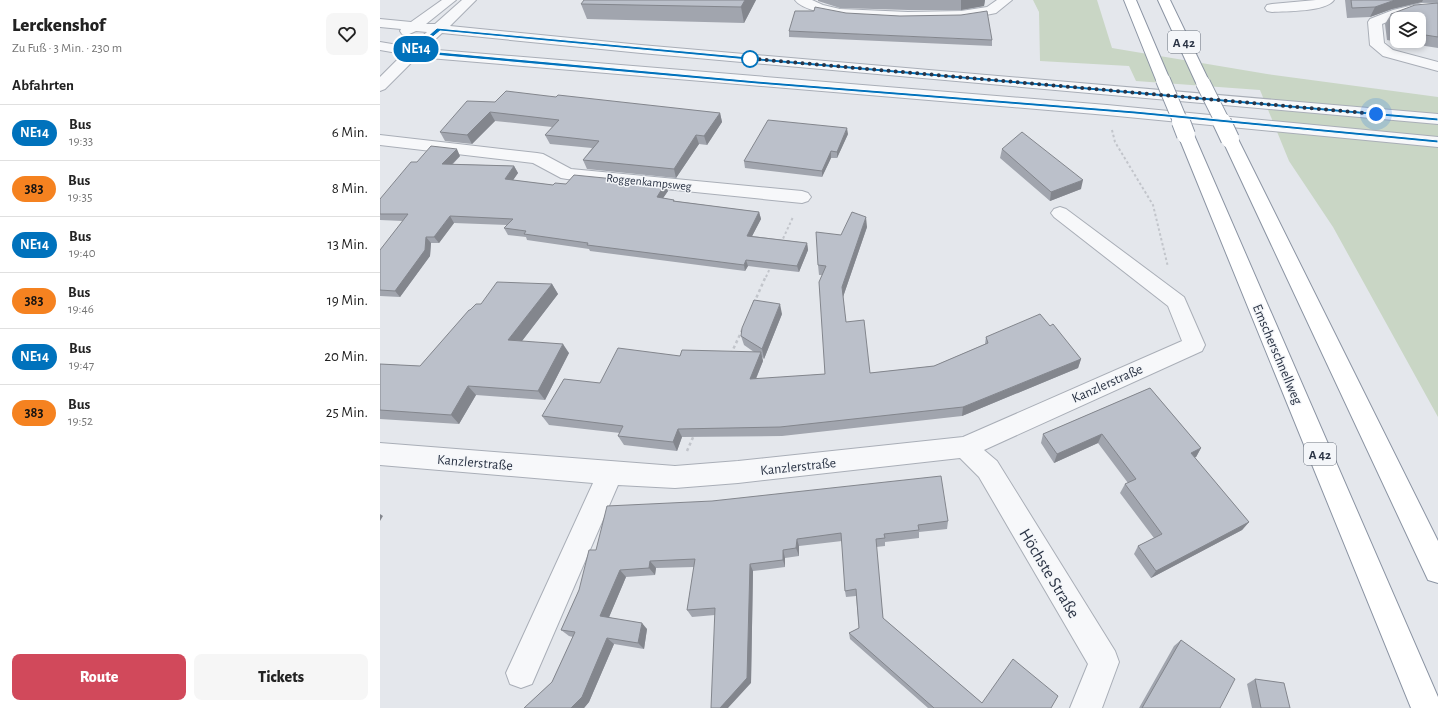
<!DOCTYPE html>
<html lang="de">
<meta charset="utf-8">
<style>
body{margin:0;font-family:"Alegreya Sans",sans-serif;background:#f6f6f6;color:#222;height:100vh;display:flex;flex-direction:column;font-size:15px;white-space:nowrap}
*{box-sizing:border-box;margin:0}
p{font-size:13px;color:#767676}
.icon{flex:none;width:22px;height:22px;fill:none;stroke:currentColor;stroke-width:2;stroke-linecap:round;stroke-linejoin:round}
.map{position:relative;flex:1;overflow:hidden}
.side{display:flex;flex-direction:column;background:#fff;width:380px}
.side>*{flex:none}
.badge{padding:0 8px;border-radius:13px;font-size:14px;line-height:26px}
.fabs{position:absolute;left:1010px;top:12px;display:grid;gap:8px}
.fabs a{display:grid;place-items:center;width:36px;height:36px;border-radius:8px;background:#fff;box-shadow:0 2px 6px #0003;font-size:20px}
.you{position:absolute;width:20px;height:20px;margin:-10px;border:3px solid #fff;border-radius:50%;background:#1a73e8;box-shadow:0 0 0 6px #1a73e833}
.map>.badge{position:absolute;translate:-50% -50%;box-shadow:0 0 0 2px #fff}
h2{padding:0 12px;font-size:15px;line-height:36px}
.round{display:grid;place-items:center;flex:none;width:42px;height:42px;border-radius:8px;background:#f6f6f6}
.summary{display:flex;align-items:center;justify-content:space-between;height:68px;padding:0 12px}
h1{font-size:19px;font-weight:800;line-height:30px}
.button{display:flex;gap:8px;margin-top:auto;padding:8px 12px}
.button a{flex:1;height:46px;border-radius:8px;background:#d1495b;color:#fff;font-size:16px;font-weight:800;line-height:46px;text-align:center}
.button a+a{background:#f6f6f6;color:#222}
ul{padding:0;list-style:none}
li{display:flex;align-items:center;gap:12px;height:56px;padding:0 12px;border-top:1px solid #e0e0e0}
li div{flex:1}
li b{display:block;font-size:15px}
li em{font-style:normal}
li .badge{min-width:44px;font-weight:700;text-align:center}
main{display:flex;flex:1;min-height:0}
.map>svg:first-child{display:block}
.green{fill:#c9d6c5}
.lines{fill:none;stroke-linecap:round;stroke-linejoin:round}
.minor-casing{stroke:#a9aeb7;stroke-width:2}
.highway-casing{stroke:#8b94a3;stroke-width:2}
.path-far1{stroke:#c2c5cb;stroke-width:2;stroke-dasharray:2.5 2.5;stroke-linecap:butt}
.path{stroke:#c2c5cb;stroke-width:2.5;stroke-dasharray:3 3;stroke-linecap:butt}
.minor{fill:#f7f8fa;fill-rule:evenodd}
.highway{fill:#fff;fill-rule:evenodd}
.highway-bridge-far1-casing{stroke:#8b94a3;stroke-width:16;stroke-linecap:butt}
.highway-bridge-casing{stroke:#8b94a3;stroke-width:20;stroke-linecap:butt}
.highway-bridge-far1{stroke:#fff;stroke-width:14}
.highway-bridge{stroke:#fff;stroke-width:18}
.wall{fill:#a1a5ae;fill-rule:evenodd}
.shaded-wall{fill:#83868d}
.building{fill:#bbc0ca;stroke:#83868d}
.line{fill:#0072bc;stroke:#fff}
.walk{stroke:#2b3445;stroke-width:4;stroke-dasharray:0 7.2}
.stop-dot{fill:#fff;stroke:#0072bc;stroke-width:2}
.labels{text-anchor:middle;stroke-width:3;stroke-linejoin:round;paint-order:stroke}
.far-street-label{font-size:12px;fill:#2b3445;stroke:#f4f6f9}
.shield{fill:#f4f6f9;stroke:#676e7b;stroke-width:1}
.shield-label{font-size:13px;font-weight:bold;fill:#2b3445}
.street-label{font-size:14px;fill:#2b3445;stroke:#f4f6f9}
.near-street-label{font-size:17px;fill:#2b3445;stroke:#f4f6f9}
</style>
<main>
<section class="side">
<div class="summary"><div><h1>Lerckenshof</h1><p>Zu Fuß · 3 Min. · 230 m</p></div><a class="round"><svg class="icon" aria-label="heart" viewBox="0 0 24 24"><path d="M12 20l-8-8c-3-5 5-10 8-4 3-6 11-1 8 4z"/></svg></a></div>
<h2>Abfahrten</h2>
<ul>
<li><span class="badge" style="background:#0072bc;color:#fff">NE14</span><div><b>Bus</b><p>19:33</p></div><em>6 Min.</em></li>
<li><span class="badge" style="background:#f58220;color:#111">383</span><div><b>Bus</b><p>19:35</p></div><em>8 Min.</em></li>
<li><span class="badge" style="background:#0072bc;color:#fff">NE14</span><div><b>Bus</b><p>19:40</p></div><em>13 Min.</em></li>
<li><span class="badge" style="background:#f58220;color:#111">383</span><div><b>Bus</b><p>19:46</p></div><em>19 Min.</em></li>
<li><span class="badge" style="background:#0072bc;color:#fff">NE14</span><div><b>Bus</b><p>19:47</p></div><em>20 Min.</em></li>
<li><span class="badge" style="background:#f58220;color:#111">383</span><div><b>Bus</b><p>19:52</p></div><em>25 Min.</em></li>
</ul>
<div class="button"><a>Route</a><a>Tickets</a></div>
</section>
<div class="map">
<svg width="1058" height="708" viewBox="0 0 1058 708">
<rect width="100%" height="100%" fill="#e4e7ec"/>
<path class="green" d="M653,0H717L732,48L887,74L1058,97V417L953,227L909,161L880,90L756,81L749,66L660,61L659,12Z"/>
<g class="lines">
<g class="minor-casing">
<path id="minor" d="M62,0H76L46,24H55L82,0H96L70,26L261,45L1058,114V124L261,53L62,33L45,49L727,105L1058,137V147L727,115L37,57L5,89L0,91V77L23,54L0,50V42L30,47L47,32L36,31L27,35L22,34L20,31L21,29L0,27V19L31,22Z
M415,0H432L443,5L460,9L528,12L581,11L607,7L617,0H632L616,13L611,14C601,16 591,18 581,19C552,21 431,23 415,0Z
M936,0H954C946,12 906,11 892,12L887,11L885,8L887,5L892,4Z
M1042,3H1058V11L1029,13L1002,24L1004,43L1013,50L1058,62V71L1003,56L990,45L988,22L990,19L1013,10Z
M0,135L157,153L163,154L191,169L422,191L428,193L431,197L428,201L422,203L187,179L181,178L153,163L0,145Z
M680,207L686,209L804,297L825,345L822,351L604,450L617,461L735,651L739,662L722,708H690L708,664L599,477L580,458L358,483L295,488L238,485L152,684L141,688L130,684L126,673L213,483L0,465V443L295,466L358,461L583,437L802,341L788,306L674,217L671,213L674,209Z"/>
</g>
<g class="highway-casing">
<path id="highway" d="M744,0H756L790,80L788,83L783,84L778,83L776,80Z
M778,0H790L830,83L828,86L823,87L818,86L816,83Z
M806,130L812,132L814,135L1058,697V708H1031L798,135L800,132Z
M850,134L856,136L858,139L1058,541V583L1048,580L842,139L844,136Z"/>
</g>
<path class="path-far1" d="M732,130L735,142L773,205L788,267
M401,243L413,217
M386,277L391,266"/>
<path class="path" d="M374,303L386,276
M351,354L363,328
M307,451L314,435"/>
<use href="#minor" class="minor"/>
<use href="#highway" class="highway"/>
<g class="highway-bridge-far1-casing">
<path id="highway-bridge-far1" d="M783,80L801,123
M823,83L843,123"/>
</g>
<g class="highway-bridge-casing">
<path id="highway-bridge" d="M801,122L806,135
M842,122L850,139"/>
</g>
<use href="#highway-bridge-far1" class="highway-bridge-far1"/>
<use href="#highway-bridge" class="highway-bridge"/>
</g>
<path class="wall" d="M376,0L364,23L207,19L201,4Z
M438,0H605L604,6L581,10H528L460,8L438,1Z
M965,0H1058V2H1042L1012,9L990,17L967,18Z
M1058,3V48L1007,40L1005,24L1011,14ZM1017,19H1039V41H1017Z
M409,31L612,40V46L409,37Z
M176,97L340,113L342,122L327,145L319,144L296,178L207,169L203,160L212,148L170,144L165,135L172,127L115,121L92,144L65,141L60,132L115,102Z
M468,134L457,158H451L442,177L365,168L364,161Z
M622,149L701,189L670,201L620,158Z
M80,156L73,164L134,166L138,173L133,180L173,185L186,184L288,191L283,198L294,200L295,201L379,212L381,219L372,236L427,243L428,250L419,272L368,266L365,271L210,251L209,249L147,240L146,237L128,235L124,228L127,225L74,223L59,243H51L50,256L20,297L0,296V250L23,221L0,220V199L37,162Z
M487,227L463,297L466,322L490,373L554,366L605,344L606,337L670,326L701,359L698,368L582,416L402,436L302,437L297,451L244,445L238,436L240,433L169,425L162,416L220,383L300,356L374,352L364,345L361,336L402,314L384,359L382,357L383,361L376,379L445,374L442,275H439L438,265L461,235Z
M172,284L178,294L142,341L189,353L165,400L96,395L79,424L0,419V364L40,366L90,310Z
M770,388L821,448L816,457H814L869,522L862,530L771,578L754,554L758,546L774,538L740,493L745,484L748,483L718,443L674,463L661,443L663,434Z
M568,521L567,529L539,532V538L505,542V546L496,547L503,618L602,703L671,708H548L470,639L469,633L479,628L476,596L466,597L465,591L462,541L419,546V556L405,558V567L373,571L371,683L335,615L312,617L307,610L314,567L276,568L275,575L246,577L229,617L267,629L264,649L234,644L209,702L204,708H144L172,682L193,637L189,636L181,630L199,590L216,550Z
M801,640L840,708H759L794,646Z
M875,679L910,708H872L867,684Z"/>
<path class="shaded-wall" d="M365,0H376L364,23L361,7Z
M581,0H605L604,6L581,10Z
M1015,0H1043L1042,2L1012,9L990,17L995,7Z
M110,112L115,121L92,144L87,135Z
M340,113L342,122L327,145L324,136Z
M467,128L468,134L457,158V152Z
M316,135L319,144L296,178L294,169Z
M77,149L80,156L66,170L62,164Z
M451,151V158L442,177V171Z
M134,166L138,173L129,186L125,179Z
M703,180L701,189L670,201L671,192Z
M285,184L288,191L279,204L277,197Z
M379,212L381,219L369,242L367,236Z
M70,216L74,223L59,243L54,237Z
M486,217L487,227L463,297L462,287Z
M46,237L51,243L50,256L20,297L15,291Z
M427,243L428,250L419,272L417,266Z
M366,260L368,266L365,271L364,265Z
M172,284L178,294L135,350L128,340Z
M400,304L402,314L384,359L382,349Z
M183,344L189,353L165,400L158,391Z
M381,352L383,361L372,388L370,379Z
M701,359L698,368L582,416L583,407Z
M88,386L96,395L79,424L71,415Z
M298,429L302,437L297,451L293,442Z
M722,434L718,443L674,463L677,454Z
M821,448L816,457L805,462L811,453Z
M0,514L3,516L0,521Z
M869,522L862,530L771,578L776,571Z
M417,539L419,546V556L416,548Z
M403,550L405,558V567L403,560Z
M270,561L276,568L275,575L269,568Z
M370,564L373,571L371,683L348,708H340Z
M240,570L246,577L227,622L220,616Z
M262,623L267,629L264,649L258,643Z
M227,638L234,644L209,702L204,708H191Z"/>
<path class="building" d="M204,0H365L361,7L201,4Z
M971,0H1015L995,7L972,8Z
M1058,3V37L1039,34V19H1017V30H1013L1011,14L1035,5Z
M435,7L466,13L520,16L581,15L607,11L612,40L409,31L415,11H434Z
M126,91L176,97L178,95L340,113L324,136L316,135L294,169L203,160L219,141L165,135L179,120L110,112L87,135L60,132L87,101L115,102Z
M388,120L467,128L457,152L451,151L442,171L364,161Z
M642,132L703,180L671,192L622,149Z
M51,146L77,149L62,164L134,166L125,179L173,185L175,183L186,184L194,175L285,184L277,197L294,200L293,201L379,212L367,236L427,243L417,266L366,260L364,265L207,245L208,243L144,234L146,231L124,228L133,219L70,216L54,237H46L45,250L15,291L0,290V250L28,214H0V199L31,162H37Z
M472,212L486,217L462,287L466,322L484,320L490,373L554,366L608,343L606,337L660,314L670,326L673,324L701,359L583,407L400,427L298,429L293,442L238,436L243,426L162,416L184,379L220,383L238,348L300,356L302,350L381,352L370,379L445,374L439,282L446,266L438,265L436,232L461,235Z
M117,282L172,284L128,340L183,344L158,391L88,386L71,415L0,410V364L40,366L89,310H90L96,304H101Z
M374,300L400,304L382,349L361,336L362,328Z
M770,388L821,448L811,453L869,522L776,571L758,546L782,534L745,484L756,479L722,434L677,454L663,434Z
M561,476L568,521L538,525L539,530L504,534L505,538L496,539L503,618L602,703L633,659L678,696L671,708H554L469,633L479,628L476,589L465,591L461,533L417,539L416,548L403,550V560L370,564L367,678L340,708H331L335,608L307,610L315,559L270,561L269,568L240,570L220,616L262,623L258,643L227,638L202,697L191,708H144L172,682L195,632L181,630L199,590L209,550H216L227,506L332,501Z
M801,640L855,679L840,708H762Z
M875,679L904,683L910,708H881Z"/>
<path class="line" d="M57,28L379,58L1058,118V121L379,61L60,31L37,50L377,81L755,111L1058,140V143L755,114L377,84L31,53V51Z"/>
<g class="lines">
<path class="walk" d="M370,59L364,58L996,114"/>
</g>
<circle class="stop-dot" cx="370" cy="59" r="8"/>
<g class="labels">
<g class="far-street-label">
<text transform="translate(269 182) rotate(6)" y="4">Roggenkampsweg</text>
</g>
<g class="shield">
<rect x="788" y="31" width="32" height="22" rx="3"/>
<rect x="924" y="443" width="32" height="22" rx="3"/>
</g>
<g class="shield-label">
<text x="804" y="47">A 42</text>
<text x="940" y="459">A 42</text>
</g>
<g class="street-label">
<text transform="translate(898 354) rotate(67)" y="5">Emscherschnellweg</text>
<text transform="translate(727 383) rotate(-24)" y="5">Kanzlerstraße</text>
<text transform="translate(95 462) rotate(5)" y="5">Kanzlerstraße</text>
<text transform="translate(418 466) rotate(-6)" y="5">Kanzlerstraße</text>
</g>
<g class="near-street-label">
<text transform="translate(670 573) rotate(59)" y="6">Höchste Straße</text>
</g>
</g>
</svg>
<div class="fabs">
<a><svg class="icon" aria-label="layers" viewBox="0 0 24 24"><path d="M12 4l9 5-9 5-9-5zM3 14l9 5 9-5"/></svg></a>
</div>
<div class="you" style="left:996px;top:114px"></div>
<b class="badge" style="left:36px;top:49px;background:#0072bc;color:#fff">NE14</b>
</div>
</main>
